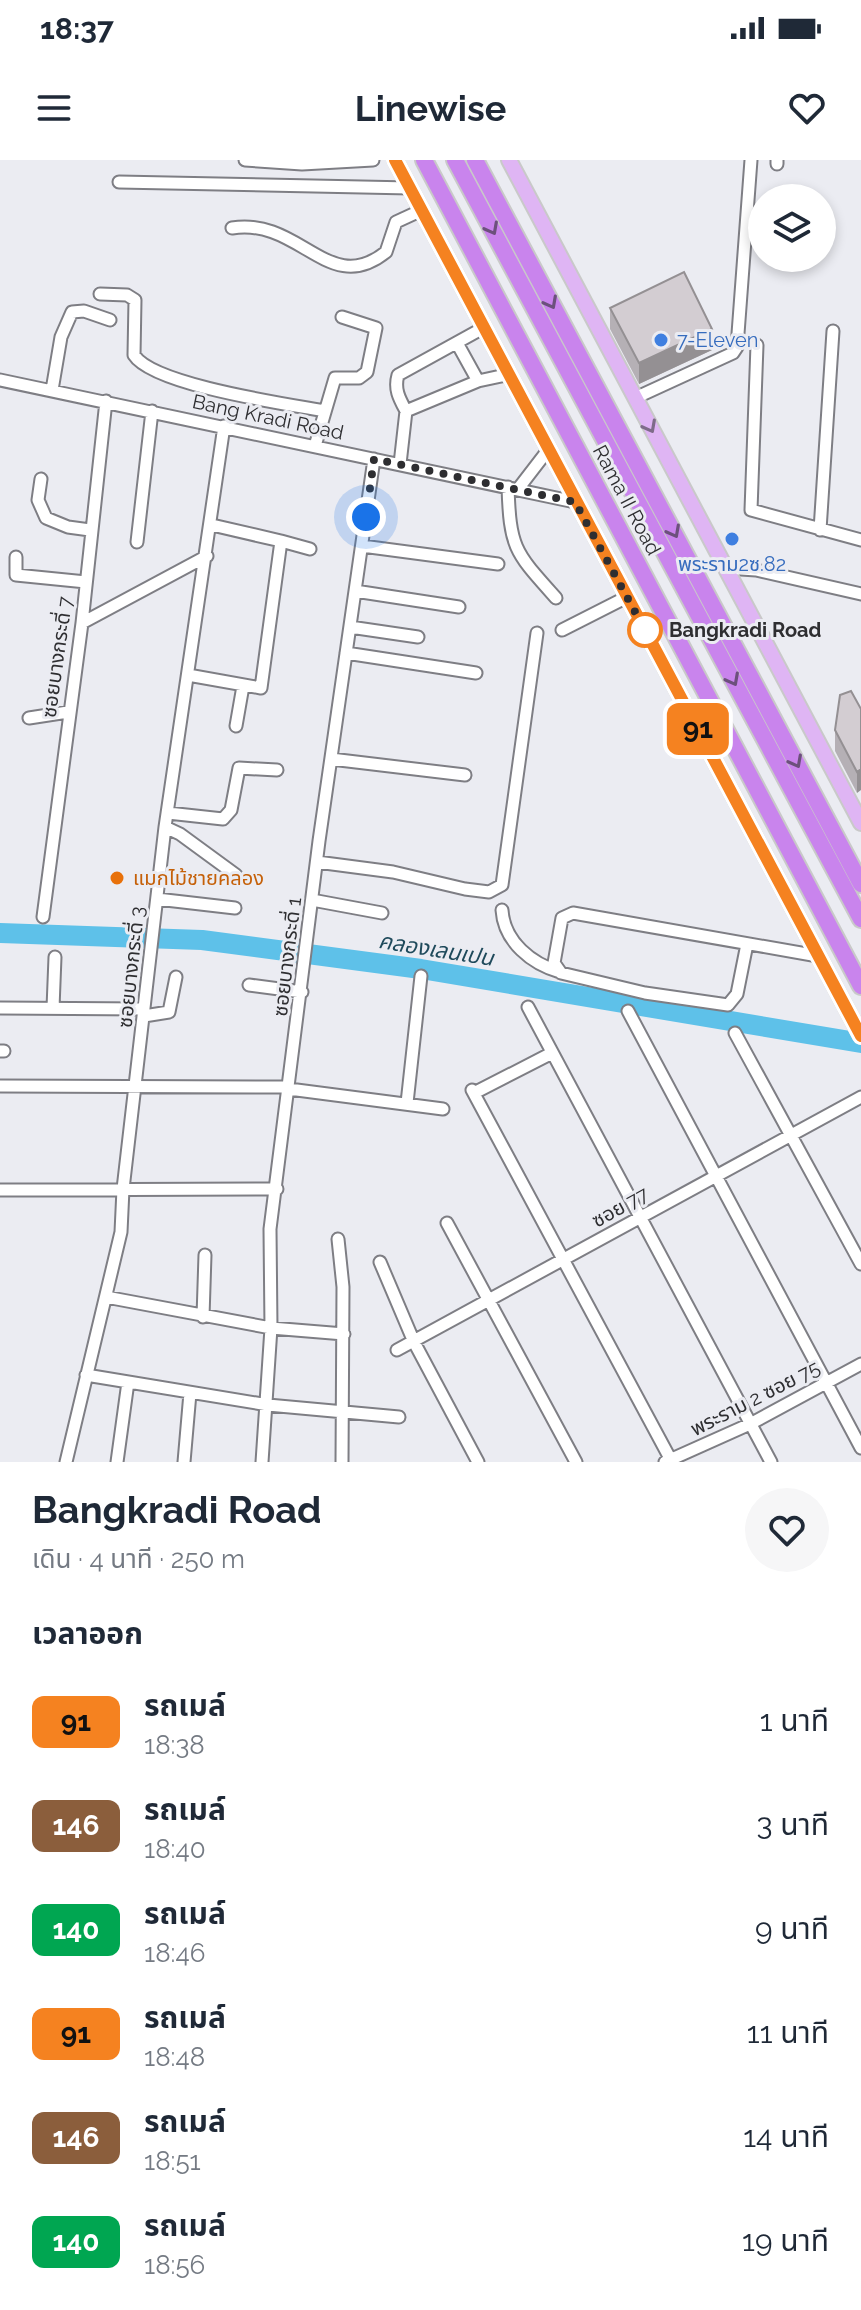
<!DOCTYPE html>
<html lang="th">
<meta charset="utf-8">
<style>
body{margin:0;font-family:Raleway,"Noto Sans Thai",sans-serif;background:#f6f6f7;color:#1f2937;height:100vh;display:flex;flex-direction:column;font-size:30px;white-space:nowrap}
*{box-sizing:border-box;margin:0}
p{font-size:26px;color:#747a83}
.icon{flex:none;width:44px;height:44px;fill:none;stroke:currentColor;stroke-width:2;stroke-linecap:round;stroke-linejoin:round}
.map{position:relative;height:1302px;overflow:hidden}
.side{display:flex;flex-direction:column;background:#fff;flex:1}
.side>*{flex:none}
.badge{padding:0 16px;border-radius:12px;font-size:28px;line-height:52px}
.tools{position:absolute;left:748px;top:24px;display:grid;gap:16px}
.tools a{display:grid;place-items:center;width:88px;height:88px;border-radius:50%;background:#fff;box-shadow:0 4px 12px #0003;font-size:40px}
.you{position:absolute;width:40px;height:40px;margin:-20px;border:6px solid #fff;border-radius:50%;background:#1a73e8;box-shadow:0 0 0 12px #1a73e833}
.map>.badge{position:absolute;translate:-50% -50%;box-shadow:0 0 0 4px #fff}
h2{padding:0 32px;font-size:30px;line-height:72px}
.round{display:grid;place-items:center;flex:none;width:84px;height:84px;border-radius:42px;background:#f6f6f7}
.head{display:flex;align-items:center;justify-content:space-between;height:136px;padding:0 32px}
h1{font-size:38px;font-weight:700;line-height:60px}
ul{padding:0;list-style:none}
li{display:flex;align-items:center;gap:24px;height:104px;padding:0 32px}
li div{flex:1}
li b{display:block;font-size:30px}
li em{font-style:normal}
li .badge{min-width:88px;font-weight:700;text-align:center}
.status{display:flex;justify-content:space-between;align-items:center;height:56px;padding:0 40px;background:#fff;direction:ltr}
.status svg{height:22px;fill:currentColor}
header{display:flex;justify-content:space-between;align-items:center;height:104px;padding:0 32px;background:#fff;font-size:36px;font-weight:700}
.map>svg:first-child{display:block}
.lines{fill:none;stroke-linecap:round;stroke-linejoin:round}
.river{stroke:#5ec1e9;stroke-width:20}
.minor-casing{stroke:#7e7e84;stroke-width:15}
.major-casing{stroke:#c9c9c9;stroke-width:18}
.highway-casing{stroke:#c9c9c9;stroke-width:20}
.minor{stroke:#fff;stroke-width:11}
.major{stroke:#dfb5f4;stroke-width:14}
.highway{stroke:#c984ed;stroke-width:16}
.wall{fill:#b5b0b5}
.shaded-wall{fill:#949093}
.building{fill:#d3cdd2;stroke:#949093;stroke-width:2}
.oneway{stroke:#6c507c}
.oneway2{stroke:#7e6b89}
.line-casing{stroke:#fff;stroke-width:18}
.line{stroke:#f58220;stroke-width:12}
.walk{stroke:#2e2e31;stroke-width:8;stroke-dasharray:0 14.4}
.shop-dot{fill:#3f7fe0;stroke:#ebecf2;stroke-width:3}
.stop-dot{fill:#fff;stroke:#f58220;stroke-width:4}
.food-dot{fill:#e8710a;stroke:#ebecf2;stroke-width:3}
.labels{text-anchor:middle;stroke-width:6;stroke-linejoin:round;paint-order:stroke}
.shop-label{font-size:20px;fill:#366cbe;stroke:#ebecf2;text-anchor:start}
.street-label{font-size:20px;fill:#2e2e31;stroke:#ebecf2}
.stop-label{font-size:20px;font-weight:bold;fill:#2e2e31;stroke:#ebecf2;text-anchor:start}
.food-label{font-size:20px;fill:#c56008;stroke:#ebecf2;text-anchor:start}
.water-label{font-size:22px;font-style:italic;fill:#1f4a5b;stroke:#ebecf2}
</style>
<div class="status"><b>18:37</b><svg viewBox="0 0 49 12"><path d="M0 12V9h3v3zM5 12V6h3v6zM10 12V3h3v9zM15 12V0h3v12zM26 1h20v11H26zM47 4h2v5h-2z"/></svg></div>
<header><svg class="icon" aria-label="menu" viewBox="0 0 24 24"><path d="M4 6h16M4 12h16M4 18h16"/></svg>Linewise<svg class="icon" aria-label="heart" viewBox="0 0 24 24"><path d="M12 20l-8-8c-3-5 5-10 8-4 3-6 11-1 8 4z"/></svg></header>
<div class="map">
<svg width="861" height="1302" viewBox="0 0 861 1302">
<rect width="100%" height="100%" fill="#ebecf2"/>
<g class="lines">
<path class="river" d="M0,773L202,780L421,809L861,883"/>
<g class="minor-casing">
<path id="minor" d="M245,0L302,4L373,0
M777,4V0
M119,22L410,28
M232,68C300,57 329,138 386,92L396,62L422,50
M100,134L127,135L135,140L134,195C153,225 286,244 325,251
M485,167L398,215C394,229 399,238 406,251L478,221L510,214
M457,183L478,221
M757,185L751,350L861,380
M0,220L575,342
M52,230L61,177L72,152L84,151L110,160
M635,238L733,193L737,187L751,0
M315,286L335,218H359L367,212L376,168L342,157
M400,304L406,251
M41,319L38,340L46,358L68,367L90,370
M508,327C510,389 515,392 556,438
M518,329L548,290
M820,370L833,171
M281,381L310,389
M137,382L152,251
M362,386L498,404
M16,397V415L86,422
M726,408L756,410L861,434
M355,431L459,447
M82,463L207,396
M350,467L418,477
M562,470L627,437
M346,493L476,513
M188,515L261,528L281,381L212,365
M29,558L68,552
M236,566L243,526
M331,599L465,615
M168,653L223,659L231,650L239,608L277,610
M165,667L180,674L236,715
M317,702L393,712L465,729L489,732L502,725L537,473
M157,739L235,748
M312,740L382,753
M502,750C504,782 532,804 560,812
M43,757L82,463L106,241
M747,784L737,834L728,845L645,833L561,813L554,803L562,758L573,753L818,796
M249,825L302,832
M528,847L771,1302
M0,848L144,849
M53,848L55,797
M628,851L861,1288
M144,856L169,852L176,817
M735,873L861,1104
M0,891H4
M0,926L289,927
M289,929L443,949
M472,930L672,1302
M474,933L552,893
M407,943L421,816
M0,1030L277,1029
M447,1063L576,1302
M338,1079L343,1127L342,1302
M380,1102L414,1182L478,1302
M106,1137L271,1168L344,1174
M203,1157L205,1095
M397,1190L861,937
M86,1215L268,1245L399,1257
M66,1302L121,1072L123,1029L165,667L224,266
M117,1302L128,1222
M184,1302L190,1233
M262,1302L271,1168L270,1069L319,681L374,299
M665,1302L750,1264L861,1204"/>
</g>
<g class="major-casing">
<path id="major" d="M395,0L861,876
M509,0L861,663"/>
</g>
<g class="highway-casing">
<path id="highway" d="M424,0L861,826
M455,0L861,759
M475,0L861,724"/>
</g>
<use href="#minor" class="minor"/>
<use href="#major" class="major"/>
<use href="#highway" class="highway"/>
</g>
<path class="wall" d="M610,148L712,190L639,224L610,169Z
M861,549L857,633L835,591V570Z"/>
<path class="shaded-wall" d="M712,169V190L639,224V203Z
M861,609V630L857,633V612Z"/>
<path class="building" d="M684,112L712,169L639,203L610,148Z
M851,531L861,549V609L857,612L835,570L840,535Z"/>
<defs><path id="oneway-chevron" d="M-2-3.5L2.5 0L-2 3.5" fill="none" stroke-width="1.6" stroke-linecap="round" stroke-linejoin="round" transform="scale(2)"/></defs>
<g class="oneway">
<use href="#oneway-chevron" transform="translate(492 69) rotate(62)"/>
<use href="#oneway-chevron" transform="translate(551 143) rotate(62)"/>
<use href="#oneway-chevron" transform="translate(674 372) rotate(62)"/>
<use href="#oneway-chevron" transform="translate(733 520) rotate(62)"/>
<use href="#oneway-chevron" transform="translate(796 602) rotate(62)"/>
</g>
<use class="oneway2" href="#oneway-chevron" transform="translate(650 267) rotate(62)"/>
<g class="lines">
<g class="line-casing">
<path id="line" d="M395,0L861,876"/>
</g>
<use href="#line" class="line"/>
<path class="walk" d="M366,357L374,299L575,342L645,470"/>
</g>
<g class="shop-dot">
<circle cx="661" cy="180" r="8"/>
<circle cx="732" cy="379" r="8"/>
</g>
<circle class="stop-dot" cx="645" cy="470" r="16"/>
<circle class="food-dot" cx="117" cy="718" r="8"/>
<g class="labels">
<g class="shop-label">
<text x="677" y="187">7-Eleven</text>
<text x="732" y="411" text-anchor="middle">พระราม2ซ.82</text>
</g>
<g class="street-label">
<text transform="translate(268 257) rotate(12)" y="7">Bang Kradi Road</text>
<text transform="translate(627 340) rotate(62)" y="7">Rama II Road</text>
<text transform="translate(57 497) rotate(-82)" y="7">ซอยบางกระดี่ 7</text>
<text transform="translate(287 797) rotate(-83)" y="7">ซอยบางกระดี่ 1</text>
<text transform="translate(131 807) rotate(-84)" y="7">ซอยบางกระดี่ 3</text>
<text transform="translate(620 1047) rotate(-29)" y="7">ซอย 77</text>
<text transform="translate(755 1238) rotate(-27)" y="7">พระราม 2 ซอย 75</text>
</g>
<g class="stop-label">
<text x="669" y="477">Bangkradi Road</text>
</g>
<g class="food-label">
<text x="133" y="725">แมกไม้ชายคลอง</text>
</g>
<g class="water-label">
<text transform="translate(436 789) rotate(9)" y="8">คลองเลนเปน</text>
</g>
</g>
</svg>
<div class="tools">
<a><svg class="icon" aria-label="layers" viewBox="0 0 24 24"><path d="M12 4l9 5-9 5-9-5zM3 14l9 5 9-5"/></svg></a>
</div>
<div class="you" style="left:366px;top:357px"></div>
<b class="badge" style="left:698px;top:569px;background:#f58220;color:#111">91</b>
</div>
<section class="side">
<div class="head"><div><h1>Bangkradi Road</h1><p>เดิน · 4 นาที · 250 m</p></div><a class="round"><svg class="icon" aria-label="heart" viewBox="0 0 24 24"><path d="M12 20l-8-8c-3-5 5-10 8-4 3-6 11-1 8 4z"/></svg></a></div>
<h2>เวลาออก</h2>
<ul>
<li><span class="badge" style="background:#f58220;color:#111">91</span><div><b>รถเมล์</b><p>18:38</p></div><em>1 นาที</em></li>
<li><span class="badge" style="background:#8b5e3c;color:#fff">146</span><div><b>รถเมล์</b><p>18:40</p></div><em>3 นาที</em></li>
<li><span class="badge" style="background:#00a651;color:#fff">140</span><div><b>รถเมล์</b><p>18:46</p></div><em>9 นาที</em></li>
<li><span class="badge" style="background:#f58220;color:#111">91</span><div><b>รถเมล์</b><p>18:48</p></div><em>11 นาที</em></li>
<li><span class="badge" style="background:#8b5e3c;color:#fff">146</span><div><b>รถเมล์</b><p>18:51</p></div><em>14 นาที</em></li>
<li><span class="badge" style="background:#00a651;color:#fff">140</span><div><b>รถเมล์</b><p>18:56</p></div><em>19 นาที</em></li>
</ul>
</section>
